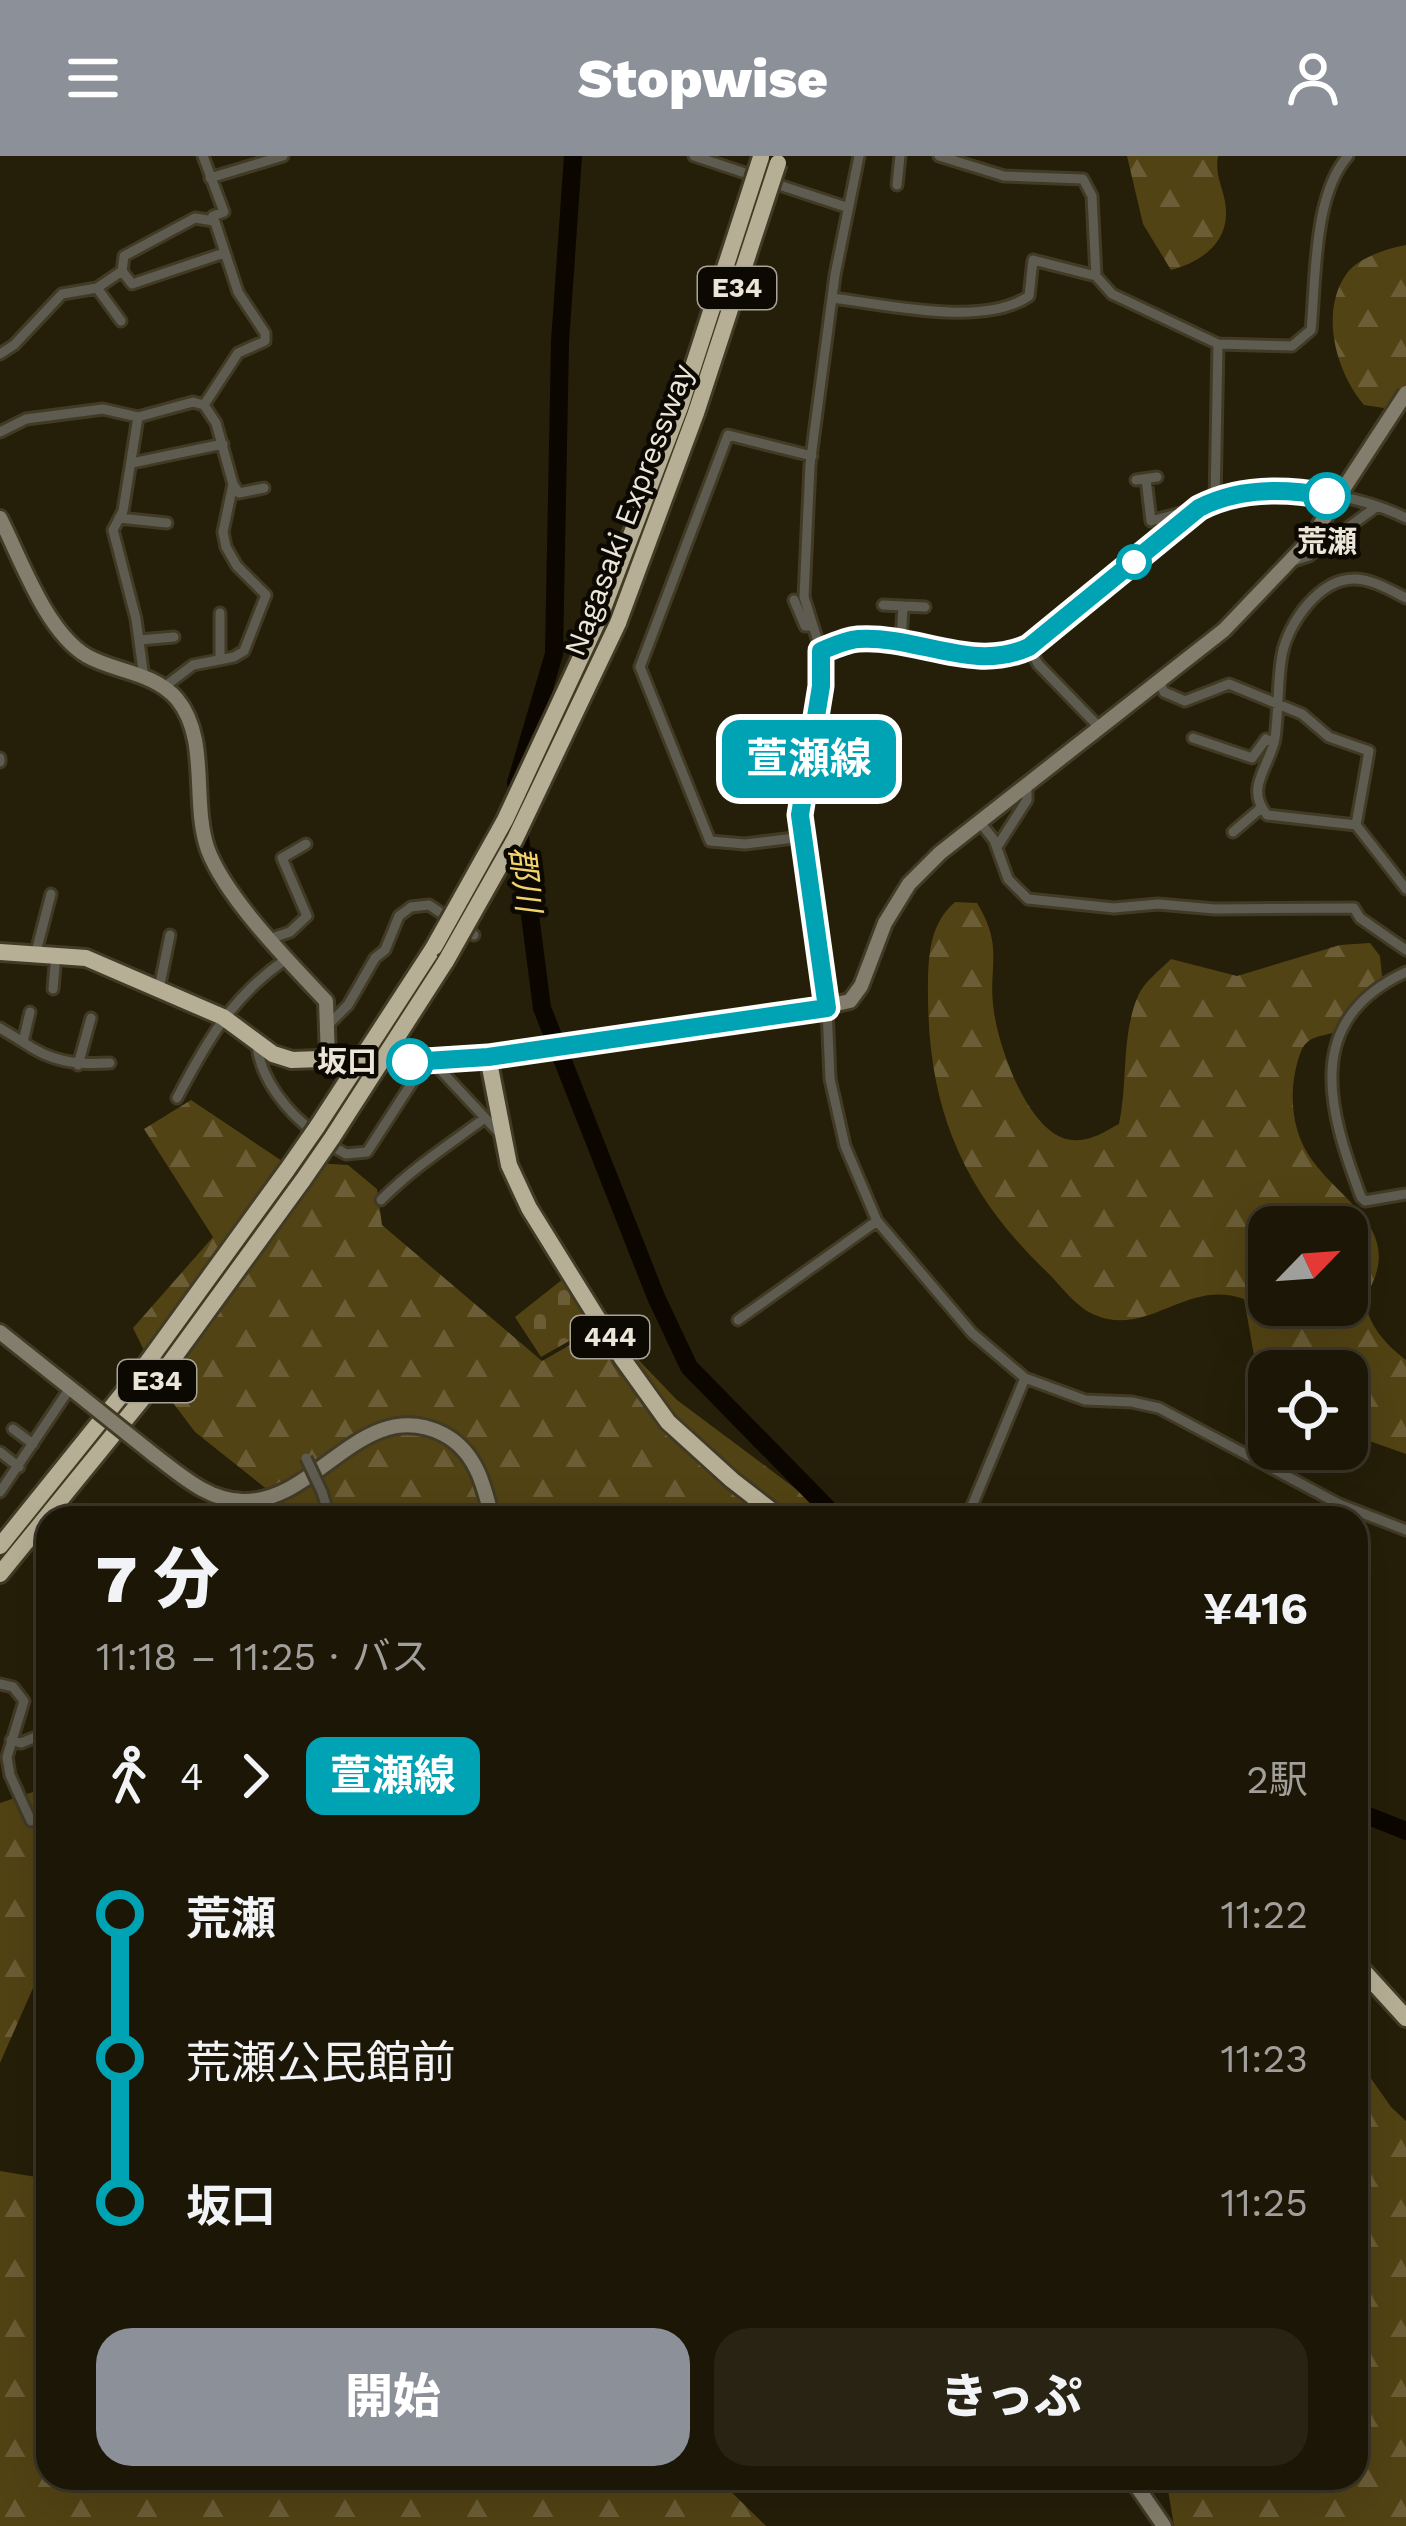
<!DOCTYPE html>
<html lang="ja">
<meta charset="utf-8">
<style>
body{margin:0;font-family:"Work Sans","Noto Sans JP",sans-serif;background:#292314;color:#f1f3f6;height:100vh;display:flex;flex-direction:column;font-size:45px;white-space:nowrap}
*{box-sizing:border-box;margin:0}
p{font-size:39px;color:#a09f9b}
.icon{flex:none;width:66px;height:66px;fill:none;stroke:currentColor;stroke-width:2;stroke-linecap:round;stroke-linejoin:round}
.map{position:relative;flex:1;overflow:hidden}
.panel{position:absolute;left:36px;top:1350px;width:1332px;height:984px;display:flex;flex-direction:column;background:#1c1606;border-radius:36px;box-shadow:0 12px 48px #0002,0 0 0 3px #3a3528}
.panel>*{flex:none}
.badge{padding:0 24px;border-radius:18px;font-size:42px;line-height:78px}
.needle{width:78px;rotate:65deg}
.fabs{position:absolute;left:1248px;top:1050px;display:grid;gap:24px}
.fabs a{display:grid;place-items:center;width:120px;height:120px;border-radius:24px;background:#1c1606;box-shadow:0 12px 48px #0002,0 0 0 3px #3a3528;font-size:60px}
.map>.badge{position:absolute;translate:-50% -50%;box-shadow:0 0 0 6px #fff}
.legs{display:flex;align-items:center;gap:18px;height:132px;padding:0 60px;font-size:39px}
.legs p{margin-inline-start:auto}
.overview{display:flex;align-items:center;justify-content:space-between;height:204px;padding:0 60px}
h1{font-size:66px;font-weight:800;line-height:90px}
.action{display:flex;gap:24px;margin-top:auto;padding:24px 60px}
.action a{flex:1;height:138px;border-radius:36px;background:#8c9099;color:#fff;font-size:48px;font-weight:800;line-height:138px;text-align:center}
.action a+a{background:#292314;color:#f1f3f6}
ul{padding:0 60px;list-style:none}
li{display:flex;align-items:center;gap:42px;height:144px;font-size:45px}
li i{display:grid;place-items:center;width:18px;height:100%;margin:0 15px;background:currentColor}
li i::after{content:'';width:30px;height:30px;margin:-15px;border:9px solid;border-radius:50%;background:#1c1606}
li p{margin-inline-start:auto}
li:first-child i{background:linear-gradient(#0000 50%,currentColor 0)}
li:last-child i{background:linear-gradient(currentColor 50%,#0000 0)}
header{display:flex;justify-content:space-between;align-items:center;height:156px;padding:0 60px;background:#8c9099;color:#fff;font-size:54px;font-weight:800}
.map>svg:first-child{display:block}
.forest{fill:url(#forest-firs);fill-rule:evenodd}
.cemetery{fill:url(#cemetery-stones)}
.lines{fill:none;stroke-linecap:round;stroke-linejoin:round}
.river{stroke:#0c0600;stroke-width:18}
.street-casing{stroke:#413a25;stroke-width:15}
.secondary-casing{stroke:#413a25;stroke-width:20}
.highway-casing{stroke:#413a25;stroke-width:22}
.street{stroke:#5e5b50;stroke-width:9}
.secondary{stroke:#827d6c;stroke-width:14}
.highway{stroke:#b7af95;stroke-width:16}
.street-bridge-casing{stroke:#413a25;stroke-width:15;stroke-linecap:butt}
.secondary-bridge-casing{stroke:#413a25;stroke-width:20;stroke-linecap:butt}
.highway-bridge-casing{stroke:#413a25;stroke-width:22;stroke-linecap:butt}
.street-bridge{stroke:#5e5b50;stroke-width:9}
.secondary-bridge{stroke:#827d6c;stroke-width:14}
.highway-bridge{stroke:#b7af95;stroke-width:16}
.line-1-casing{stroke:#fff;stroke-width:27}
.line-1{stroke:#00a3b4;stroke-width:18}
.stop-1-dot{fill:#fff;stroke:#00a3b4;stroke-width:6}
.labels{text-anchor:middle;stroke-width:9;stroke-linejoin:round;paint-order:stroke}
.shield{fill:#0c0902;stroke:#a8a498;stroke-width:3}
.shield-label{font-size:27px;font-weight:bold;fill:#ebe6d9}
.street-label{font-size:30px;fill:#ebe6d9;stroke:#0c0902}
.stop-label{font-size:30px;font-weight:bold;fill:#ebe6d9;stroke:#0c0902}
.water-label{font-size:33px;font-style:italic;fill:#f3d36e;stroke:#0c0902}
</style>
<header><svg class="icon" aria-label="menu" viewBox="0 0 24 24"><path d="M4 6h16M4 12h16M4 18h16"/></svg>Stopwise<svg class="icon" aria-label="person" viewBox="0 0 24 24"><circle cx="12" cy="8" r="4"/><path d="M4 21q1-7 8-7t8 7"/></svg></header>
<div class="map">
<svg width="1406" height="2370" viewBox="0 0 1406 2370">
<defs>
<pattern id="forest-firs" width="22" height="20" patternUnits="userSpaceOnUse" patternTransform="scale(3)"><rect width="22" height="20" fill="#524314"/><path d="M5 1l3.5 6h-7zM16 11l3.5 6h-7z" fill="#6b5e36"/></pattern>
<pattern id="cemetery-stones" width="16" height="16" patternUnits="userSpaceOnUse" patternTransform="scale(3)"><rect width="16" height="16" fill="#524314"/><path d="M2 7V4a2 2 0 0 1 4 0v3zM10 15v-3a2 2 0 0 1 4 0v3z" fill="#6b5e36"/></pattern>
</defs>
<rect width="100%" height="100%" fill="#251e08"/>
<path class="forest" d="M1127,0H1218C1214,22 1226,35 1226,56C1227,88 1199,107 1171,114L1143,68Z
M1406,89V246L1384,252L1364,249C1336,216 1319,156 1347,117C1358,102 1388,92 1406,89Z
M955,746L977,747C1005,793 987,810 994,856C999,892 1027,972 1066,983C1087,988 1102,977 1119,968C1128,926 1121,879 1138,840C1144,826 1160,814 1171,803L1237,820L1340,789L1370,787L1380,800L1383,830C1370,845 1355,867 1337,875C1321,882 1307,878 1300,898C1288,932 1290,975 1312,1004C1346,1050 1406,1076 1365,1141C1366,1167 1386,1189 1406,1204V1298L1347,1277V1215H1269V1237L1255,1205L1244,1143C1187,1122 1148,1182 1095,1159C1077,1152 1061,1130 1047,1116C964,1037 928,954 928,838C928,804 928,769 955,746ZM1269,1071H1347V1149H1269Z
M191,944L282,1005L348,1009L377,1033L382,1069L542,1205L605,1169L677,1244L800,1336L827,1362H303L195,1276L164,1235L133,1172L213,1081L144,973Z
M48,1631V1798L0,1907V1647Z
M1356,1901L1391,1951L1406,1965V2370H1174L1166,2322H1356Z
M0,2015L48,2023V2322H717L766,2370H0Z"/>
<path class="cemetery" d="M563,1123L592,1172L541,1201L515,1161Z"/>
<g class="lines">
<path class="river" d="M516,627L554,498L560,186L573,0
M518,666L542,852L656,1141L689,1211L837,1362
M1356,1655L1406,1675"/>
<g class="street-casing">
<path id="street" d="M203,0L224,56L213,60L238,136L265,177V185L238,197L204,249
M694,0L757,21
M859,0L835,119L810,309L804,441L821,495V530L799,659L827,852L830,923L845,990L877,1065L972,1177L1025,1222L1085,1244L1132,1246L1159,1252L1339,1348L1406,1374
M939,0L1004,20L1083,23L1092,40L1096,120
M210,22L283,0
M773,27L846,51
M897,29L900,0
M214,65L195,62L124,100L122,115L132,128L224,97
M97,132L121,165
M832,142C885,148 983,172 1029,140L1033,104L1096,120L1112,138L1218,188L1292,190L1311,174C1316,124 1313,39 1348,0
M0,198L14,189L62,138L97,132L122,115
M138,261L123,355L113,374L136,463L144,522
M0,276L26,263L103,253L138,261L193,246L204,249L216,267L233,328L223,376L226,391L237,410L266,439L244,495L234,501L193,509L164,531
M132,307L223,288
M1146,323L1151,365L1192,354
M1136,324L1157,321
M233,328L239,337L264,332
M1215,344L1218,188
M119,362L167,367
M1293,405L1309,400L1376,351
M1406,442C1390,434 1372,423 1354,423C1319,423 1288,467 1282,499C1277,526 1279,554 1275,582C1270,611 1244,631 1267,659L1356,669L1406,733
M794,444L805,470H811
M883,449L903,450
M220,457V504
M139,484L174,481
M901,487L903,450L925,451
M1029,491L1038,508L1100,572
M821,495C833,490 846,484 858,483C917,479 973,517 1029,491L1199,352C1256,322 1350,334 1406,362
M1160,527L1164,536L1185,545L1229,528L1302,558L1329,581L1369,595L1356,669
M1193,582L1252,602L1266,583L1274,587
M0,602V606
M979,665L994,684L1008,723L1028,743L1114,752L1158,748L1215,753L1354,752L1360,762L1406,794
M1233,676L1261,652
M802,681L745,688L710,685L640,511L728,279L812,300
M997,691L1027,644V628
M269,783L290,776L307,760L282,702L306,688
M36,796L51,738
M1406,816C1302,864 1328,953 1361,1041L1365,1045L1406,1038
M53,833L56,798
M159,833L170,779
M30,856L23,886C51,906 76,909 110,907
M329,868L348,849L375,802L385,794L399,760L411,751L429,749L474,779
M0,872L23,886
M257,890C261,924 288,957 315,977
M432,905L502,980
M78,909L91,862
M177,942C206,887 232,840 285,804
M328,988L346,998L367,996L426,905
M381,1044C414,1011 447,990 485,962
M738,1164L877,1065
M13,1273L33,1288
M0,1296L19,1311
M0,1336L70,1232
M322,1336L330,1362
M967,1362L1025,1222
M0,1528L13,1531L24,1545L7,1601L10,1619L31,1665
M11,1584L21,1587L48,1576"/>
</g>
<g class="secondary-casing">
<path id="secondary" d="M0,362C21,403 46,476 87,500C115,516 154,516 177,543C210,583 191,647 208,694C226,742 291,808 326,845L328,902
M488,901L796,857L850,845L861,830L885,767L909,728L940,697L1224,474L1310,384
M0,1176L79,1239
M154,1299C181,1319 207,1344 243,1345C317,1347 363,1238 443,1278C476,1295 484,1329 492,1362
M1131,2322L1164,2370"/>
</g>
<g class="highway-casing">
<path id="highway" d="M601,458L680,251
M618,467L696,257
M0,796L86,802L223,861L273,898L292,904L350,902
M400,906L488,901L509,1009L529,1052L622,1202L668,1266L732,1324L781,1362
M317,971L434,791
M332,982L446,805
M0,1390L144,1211L287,1014
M0,1418L156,1226L303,1024
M1356,1807L1406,1862"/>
</g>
<use href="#street" class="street"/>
<use href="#secondary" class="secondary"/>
<use href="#highway" class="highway"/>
<g class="street-bridge-casing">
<path id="street-bridge" d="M306,1302L322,1336"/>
</g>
<g class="secondary-bridge-casing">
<path id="secondary-bridge" d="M1310,384L1406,237
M79,1239L154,1299"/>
</g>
<g class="highway-bridge-casing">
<path id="highway-bridge" d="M680,251L761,1
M696,257L778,7
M434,791L505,664L601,458
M446,805L515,683L618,467
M287,1014L317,971
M303,1024L332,982"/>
</g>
<use href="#street-bridge" class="street-bridge"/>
<use href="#secondary-bridge" class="secondary-bridge"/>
<use href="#highway-bridge" class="highway-bridge"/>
</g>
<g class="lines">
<g class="line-1-casing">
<path id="line-1" d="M410,906L488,901L827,852L800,659L821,530V495C833,490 846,484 858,483C917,479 973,517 1029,491L1199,352C1239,331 1284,332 1327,340"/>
</g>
<use href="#line-1" class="line-1"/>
</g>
<g class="stop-1-dot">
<circle cx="1327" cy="340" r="21"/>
<circle cx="1134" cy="406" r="15"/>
<circle cx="410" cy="906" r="21"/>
</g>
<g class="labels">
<g class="shield">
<rect x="698" y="111" width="78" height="42" rx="9"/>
<rect x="571" y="1160" width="78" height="42" rx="9"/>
<rect x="118" y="1204" width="78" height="42" rx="9"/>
</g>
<g class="shield-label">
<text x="737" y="141">E34</text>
<text x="610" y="1190">444</text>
<text x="157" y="1234">E34</text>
</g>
<g class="street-label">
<text transform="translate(629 354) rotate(-69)" y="10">Nagasaki Expressway</text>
</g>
<g class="stop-label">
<text x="1327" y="396">荒瀬</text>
<text x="377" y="916" text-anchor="end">坂口</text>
</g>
<g class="water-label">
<text transform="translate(526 723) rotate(83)" y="12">郡川</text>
</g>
</g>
</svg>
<div class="fabs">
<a><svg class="needle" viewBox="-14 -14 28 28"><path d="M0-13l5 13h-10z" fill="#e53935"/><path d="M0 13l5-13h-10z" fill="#a09f9b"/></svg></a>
<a><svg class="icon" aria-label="locate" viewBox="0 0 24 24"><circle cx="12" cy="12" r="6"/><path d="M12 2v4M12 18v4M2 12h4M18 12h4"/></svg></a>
</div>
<b class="badge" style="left:809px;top:603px;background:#00a3b4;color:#fff">萱瀬線</b>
<section class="panel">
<div class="overview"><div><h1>7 分</h1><p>11:18 – 11:25 · バス</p></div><b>¥416</b></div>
<div class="legs"><svg class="icon" aria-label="walk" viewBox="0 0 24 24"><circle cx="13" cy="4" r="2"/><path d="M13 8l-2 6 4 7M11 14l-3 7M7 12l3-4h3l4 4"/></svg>4<svg class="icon" aria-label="forward" viewBox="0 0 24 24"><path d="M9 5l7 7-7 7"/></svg><b class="badge" style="background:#00a3b4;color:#fff">萱瀬線</b><p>2駅</p></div>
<ul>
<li><i style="color:#00a3b4"></i><b>荒瀬</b><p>11:22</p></li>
<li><i style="color:#00a3b4"></i><span>荒瀬公民館前</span><p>11:23</p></li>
<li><i style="color:#00a3b4"></i><b>坂口</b><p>11:25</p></li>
</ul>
<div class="action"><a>開始</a><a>きっぷ</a></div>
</section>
</div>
